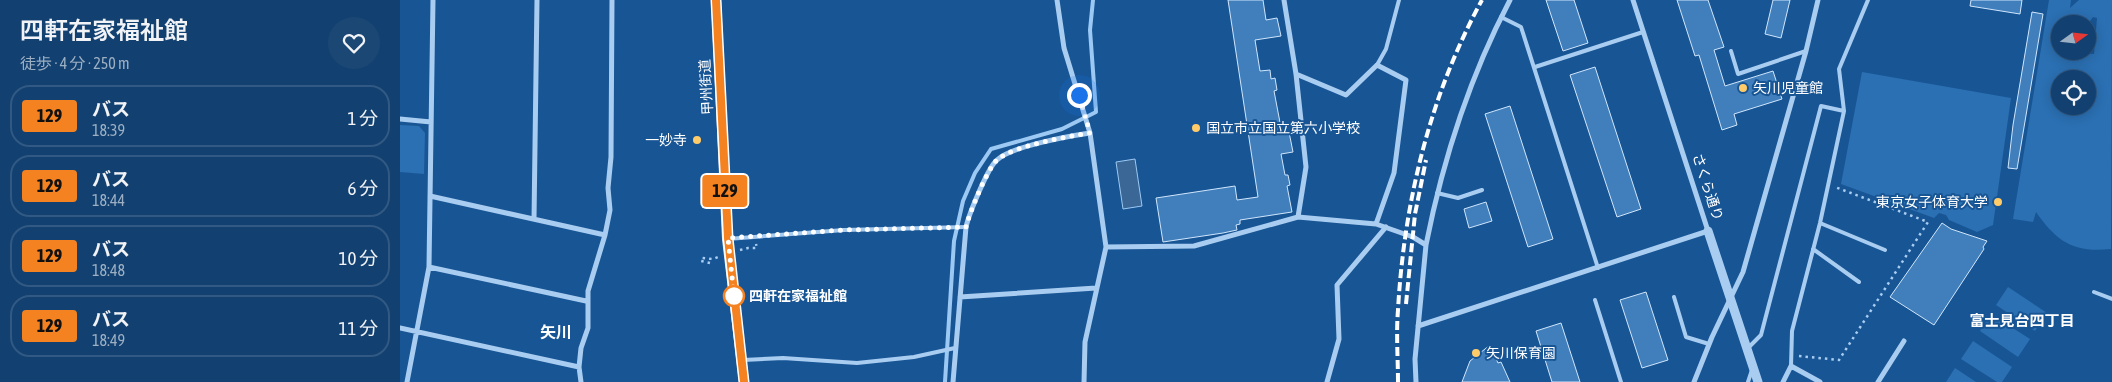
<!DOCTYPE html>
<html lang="ja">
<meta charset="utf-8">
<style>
body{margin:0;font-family:"Asap Condensed","Noto Sans JP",sans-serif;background:#1b4775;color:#f1f3f6;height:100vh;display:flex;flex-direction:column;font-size:19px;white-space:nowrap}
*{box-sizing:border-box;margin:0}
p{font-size:16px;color:#9cafc3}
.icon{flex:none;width:28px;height:28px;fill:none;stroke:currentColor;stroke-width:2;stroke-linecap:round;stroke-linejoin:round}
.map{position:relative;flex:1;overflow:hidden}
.drawer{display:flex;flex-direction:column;background:#124070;width:400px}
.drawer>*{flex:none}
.badge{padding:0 10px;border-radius:4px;font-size:18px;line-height:32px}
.needle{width:32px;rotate:75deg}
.controls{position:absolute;left:1651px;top:15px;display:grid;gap:10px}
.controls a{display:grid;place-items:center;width:45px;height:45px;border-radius:50%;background:#124070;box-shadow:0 2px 12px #0003,0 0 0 1px #315983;font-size:25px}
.you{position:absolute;width:25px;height:25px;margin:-12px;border:4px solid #fff;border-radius:50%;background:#1a73e8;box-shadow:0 0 0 8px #1a73e833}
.map>.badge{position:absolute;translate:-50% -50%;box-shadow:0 0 0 2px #fff}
.round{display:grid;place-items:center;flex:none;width:52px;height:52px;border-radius:26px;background:#1b4775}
.headline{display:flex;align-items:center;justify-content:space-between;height:85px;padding:0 20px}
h1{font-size:24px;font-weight:600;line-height:38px}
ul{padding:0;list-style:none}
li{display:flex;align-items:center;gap:15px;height:62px;margin:0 10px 8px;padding:0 10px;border:2px solid #315983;border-radius:20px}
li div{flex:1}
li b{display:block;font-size:19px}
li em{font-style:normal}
li .badge{min-width:55px;font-weight:700;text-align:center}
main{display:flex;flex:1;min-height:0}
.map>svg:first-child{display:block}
.green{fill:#2b70b3;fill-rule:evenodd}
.water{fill:#3a6795;stroke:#9cc9f3}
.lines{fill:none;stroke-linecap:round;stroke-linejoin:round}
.stream{stroke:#9cc9f3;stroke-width:4}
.building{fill:#407fbc;stroke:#d0e6fc}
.path{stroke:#a9cdf1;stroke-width:2.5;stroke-dasharray:2.5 4;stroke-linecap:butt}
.service{stroke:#a9cdf1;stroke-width:4}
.minor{stroke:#a9cdf1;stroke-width:5}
.tertiary{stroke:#a9cdf1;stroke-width:9}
.secondary{stroke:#d7e9fb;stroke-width:10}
.rail{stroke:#fff;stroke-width:4;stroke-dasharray:9 4;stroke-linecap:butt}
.line-casing{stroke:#fff;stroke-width:11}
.line{stroke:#f58220;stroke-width:8}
.walk{stroke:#fff;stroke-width:5;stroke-dasharray:0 9}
.poi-dot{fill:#ffcc69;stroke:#185595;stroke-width:2}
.stop-dot{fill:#fff;stroke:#f58220;stroke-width:2.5}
.labels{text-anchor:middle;stroke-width:4;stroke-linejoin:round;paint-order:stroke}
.street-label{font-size:14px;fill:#fff;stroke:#185595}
.poi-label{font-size:14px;fill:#fff;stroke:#185595;text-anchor:start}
.stop-label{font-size:14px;font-weight:bold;fill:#fff;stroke:#185595;text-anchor:start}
.neighbourhood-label{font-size:15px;font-weight:bold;fill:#fff;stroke:#185595}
.quarter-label{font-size:16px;font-weight:bold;fill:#fff;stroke:#185595}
</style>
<main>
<section class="drawer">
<div class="headline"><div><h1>四軒在家福祉館</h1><p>徒歩 · 4 分 · 250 m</p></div><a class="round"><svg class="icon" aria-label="heart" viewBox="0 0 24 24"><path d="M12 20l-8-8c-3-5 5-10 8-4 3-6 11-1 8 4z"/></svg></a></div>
<ul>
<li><span class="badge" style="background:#f58220;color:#111">129</span><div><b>バス</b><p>18:39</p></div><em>1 分</em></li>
<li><span class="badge" style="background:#f58220;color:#111">129</span><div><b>バス</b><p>18:44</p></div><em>6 分</em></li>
<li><span class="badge" style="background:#f58220;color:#111">129</span><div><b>バス</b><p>18:48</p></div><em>10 分</em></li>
<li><span class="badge" style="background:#f58220;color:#111">129</span><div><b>バス</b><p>18:49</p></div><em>11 分</em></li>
</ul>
</section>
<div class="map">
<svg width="1712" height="382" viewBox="0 0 1712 382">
<rect width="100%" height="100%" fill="#185595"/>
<path class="green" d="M1649,0H1671L1670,8L1679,0H1712L1711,249C1674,253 1657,242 1636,212L1633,222L1613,219ZM1693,17L1697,18L1694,54L1660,51V24H1688ZM1660,79H1688V106H1660Z
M1462,72L1611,98L1593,225L1577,232L1549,220L1546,215L1539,213L1534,218L1441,184Z
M0,125L19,126L25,133L24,174L0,172Z
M1608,287L1647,313L1635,331L1596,305Z
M1591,314L1630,339L1618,357L1580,331Z
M1573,341L1612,367L1602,382H1597L1561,359Z
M1555,368L1576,382H1546Z"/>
<path class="water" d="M735,159L742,206L723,209L716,162Z"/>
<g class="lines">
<path class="stream" d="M545,382L554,241L563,201L575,173L591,149L662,129L696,112L690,30L693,0"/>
</g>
<path class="building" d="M828,0H863L866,20L877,18L881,36L855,40L860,71L870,70L871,79L875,78L877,90L874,91L882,133L889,132L893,152L881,154L885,175H888L890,185L887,186L892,212L840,220V224L836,225L837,230L823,233L763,242L756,198L835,186L837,200L858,197Z
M1146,0H1174L1188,43L1163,51Z
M1277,0H1308L1324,47L1314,50L1325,86L1373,71L1382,99L1334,114L1337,125L1322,130L1299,55L1295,56Z
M1373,0H1390L1381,38L1365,34Z
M1571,0H1622L1620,14L1570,6Z
M1632,12L1643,14L1617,169L1608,168L1613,125Z
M1195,67L1241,209L1217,217L1170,75Z
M1110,106L1153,239L1128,247L1085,114Z
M1086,202L1092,221L1069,228L1064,209Z
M1542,223L1551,229L1587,241L1583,247L1584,249L1534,325L1490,297Z
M1246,292L1268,360L1242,368L1220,300Z
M1161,323L1180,382H1152L1136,331Z
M1090,345L1098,363L1101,362L1110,382H1062L1070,361Z"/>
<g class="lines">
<path class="path" d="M340,250L348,248H357L356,244
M310,263L301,261L302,258L313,259L318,257
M1399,356L1439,360L1528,222L1435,187"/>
<path class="service" d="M1101,17L1121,27L1198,268
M1331,51L1338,74L1406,51
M977,65L986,49L999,0
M1135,67L1243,32
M1037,193L1058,198L1082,190
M1420,223L1485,250
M327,239L444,230L566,227
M1413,249L1459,282
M1694,292L1712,299
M1274,297L1286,337L1309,344
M1195,300L1221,382
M1348,348L1361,335L1421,106L1444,111
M343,360L383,358L457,363L514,357L555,348
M1391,366L1392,331L1420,223L1444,111L1439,69L1468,0
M1348,382L1352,370"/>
<path class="minor" d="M657,0L664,48L690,133L706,247L794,246L898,217
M884,0L896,74L906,167L898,217L976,224L994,173L1006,80L977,65L946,95L896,74
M0,119L31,122
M30,196L205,235
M134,219L137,0
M976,224L1013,237L1026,245C1043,159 1069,78 1110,0
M29,267L186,301
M560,297L696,288
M1018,326L1308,231L1233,0
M0,328L179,367
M7,382L29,267L33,0
M181,382L179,367L181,348L188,328V291L205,235L210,210L208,188L211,157L212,0
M553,382L566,227C569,214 588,167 597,160C612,146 670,136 690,133
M684,382L685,342L706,247
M927,382L939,339L937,285L986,227
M1016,382L1015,359L1026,245
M1294,382L1312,337L1343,272L1406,51L1418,0
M1383,382L1391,366L1420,382
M1478,382L1504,341"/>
<path class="tertiary" d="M1308,231L1358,382"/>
<path class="secondary" d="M316,0L327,239L344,382"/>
<path class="rail" d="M1006,304L1015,214L1026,160
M998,382C998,358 996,334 998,310C1004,202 1030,95 1082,0"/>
</g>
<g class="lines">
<g class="line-casing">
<path id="line" d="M316,0L328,238L344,382"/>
</g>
<use href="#line" class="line"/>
<path class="walk" d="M334,296L328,238L444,230L566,227C569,214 588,167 597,160C612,146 670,136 690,133L679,95"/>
</g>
<g class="poi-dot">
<circle cx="1343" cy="88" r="5"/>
<circle cx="796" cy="128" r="5"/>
<circle cx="297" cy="140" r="5"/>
<circle cx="1598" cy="202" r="5"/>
<circle cx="1076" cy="353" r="5"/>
</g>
<circle class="stop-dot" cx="334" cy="296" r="10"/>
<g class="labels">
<g class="street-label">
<text transform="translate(306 87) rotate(-93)" y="5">甲州街道</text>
<text transform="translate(1308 187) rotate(72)" y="5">さくら通り</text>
</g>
<g class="poi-label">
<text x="1353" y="93">矢川児童館</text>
<text x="806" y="133">国立市立国立第六小学校</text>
<text x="287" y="145" text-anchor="end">一妙寺</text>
<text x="1588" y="207" text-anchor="end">東京女子体育大学</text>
<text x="1086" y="358">矢川保育園</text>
</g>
<g class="stop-label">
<text x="349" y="301">四軒在家福祉館</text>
</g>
<g class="neighbourhood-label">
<text x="1622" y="326">富士見台四丁目</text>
</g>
<g class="quarter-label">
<text x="156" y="338">矢川</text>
</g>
</g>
</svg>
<div class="controls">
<a><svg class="needle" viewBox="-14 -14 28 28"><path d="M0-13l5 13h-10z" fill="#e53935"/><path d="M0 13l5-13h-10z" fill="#9cafc3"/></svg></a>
<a><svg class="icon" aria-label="locate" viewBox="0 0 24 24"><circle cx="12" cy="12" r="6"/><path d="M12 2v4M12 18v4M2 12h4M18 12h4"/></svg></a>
</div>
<div class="you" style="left:679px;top:95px"></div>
<b class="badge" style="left:325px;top:191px;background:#f58220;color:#111">129</b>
</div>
</main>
